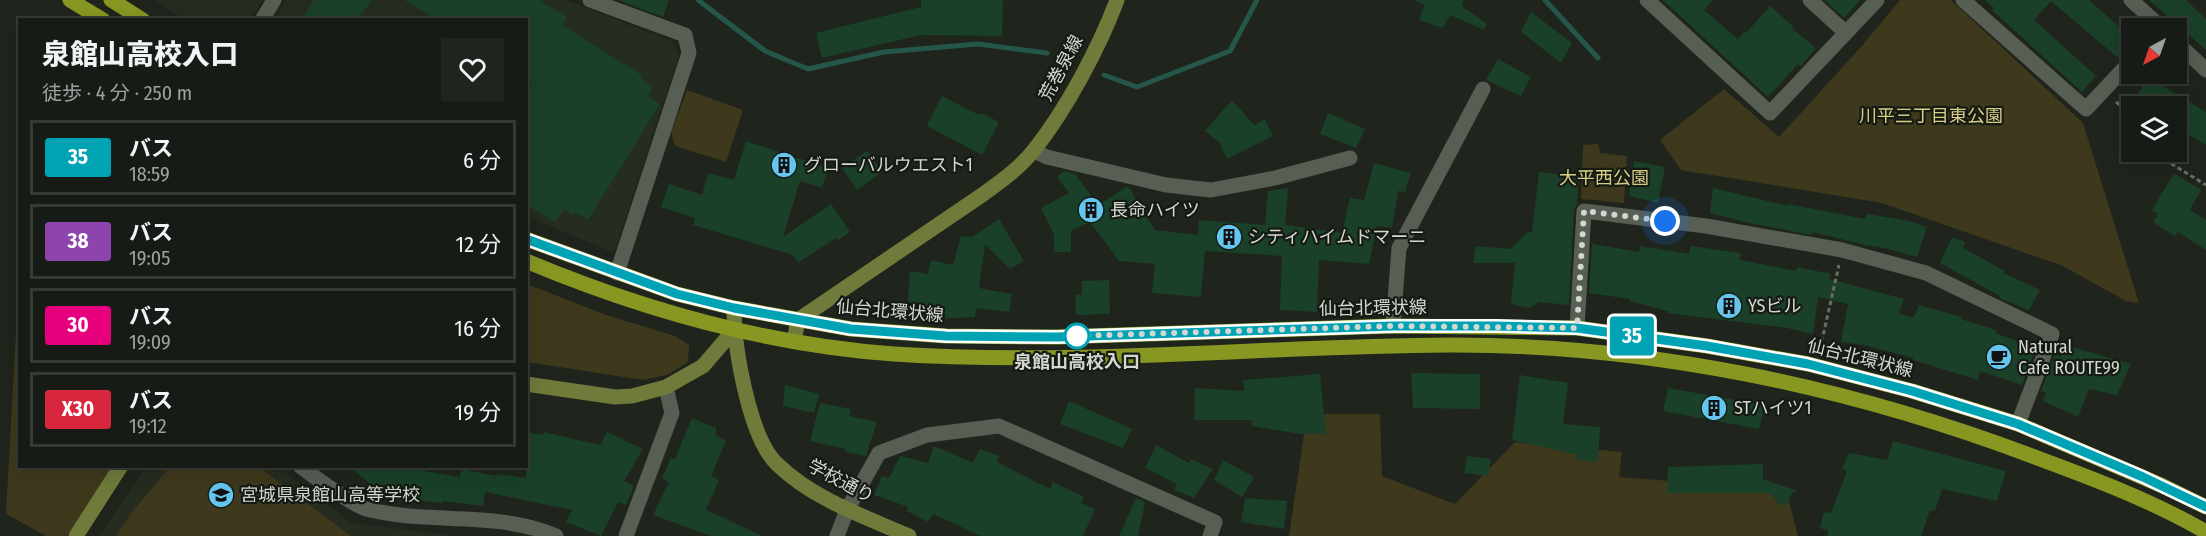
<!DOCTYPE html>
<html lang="ja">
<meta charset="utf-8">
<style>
body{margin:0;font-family:"Fira Sans Condensed","Noto Sans JP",sans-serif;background:#20241e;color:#f1f3f6;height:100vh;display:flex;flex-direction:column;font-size:22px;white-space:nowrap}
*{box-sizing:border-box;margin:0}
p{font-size:20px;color:#9ea1a0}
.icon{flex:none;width:33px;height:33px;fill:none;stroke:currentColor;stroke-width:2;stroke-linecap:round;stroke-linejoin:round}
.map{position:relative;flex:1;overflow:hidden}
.sheet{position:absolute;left:18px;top:18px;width:510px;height:450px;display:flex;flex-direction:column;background:#171b15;border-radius:0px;box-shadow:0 6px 24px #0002,0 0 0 2px #363934}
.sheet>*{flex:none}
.badge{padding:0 12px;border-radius:4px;font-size:21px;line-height:39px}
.needle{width:39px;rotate:220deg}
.buttons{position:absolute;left:2121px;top:18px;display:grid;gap:12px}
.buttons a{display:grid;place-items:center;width:66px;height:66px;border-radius:0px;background:#171b15;box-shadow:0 6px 24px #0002,0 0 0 2px #363934;font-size:30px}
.you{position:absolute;width:30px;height:30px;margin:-15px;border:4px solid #fff;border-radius:50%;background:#1a73e8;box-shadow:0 0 0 9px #1a73e833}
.map>.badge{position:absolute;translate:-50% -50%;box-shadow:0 0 0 3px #fff}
.round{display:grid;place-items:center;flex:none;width:63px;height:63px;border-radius:0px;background:#20241e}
.headline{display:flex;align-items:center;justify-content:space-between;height:102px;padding:0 24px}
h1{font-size:28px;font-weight:800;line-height:45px}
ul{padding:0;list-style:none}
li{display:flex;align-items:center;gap:18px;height:75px;margin:0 12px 9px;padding:0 12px;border:3px solid #363934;border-radius:0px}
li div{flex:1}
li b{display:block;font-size:22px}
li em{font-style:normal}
li .badge{min-width:66px;font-weight:700;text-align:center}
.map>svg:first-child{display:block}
.built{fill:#242d20}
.green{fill:#3e381c}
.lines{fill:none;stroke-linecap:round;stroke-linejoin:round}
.stream{stroke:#245749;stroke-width:5}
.building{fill:#1a4029}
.path{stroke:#686d66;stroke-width:3;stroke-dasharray:4.5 3;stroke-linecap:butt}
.street{stroke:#575e54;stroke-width:15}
.secondary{stroke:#6f7a3b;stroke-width:15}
.primary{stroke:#889622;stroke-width:15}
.line-casing{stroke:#fff;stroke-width:14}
.line{stroke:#00a3b4;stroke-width:9}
.walk{stroke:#d3d7d1;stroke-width:6;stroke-dasharray:0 10.8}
.stop-dot{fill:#fff;stroke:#00a3b4;stroke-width:3}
.labels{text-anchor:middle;stroke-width:4.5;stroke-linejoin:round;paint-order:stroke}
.street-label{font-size:18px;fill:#d3d7d1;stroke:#151b13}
.park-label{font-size:18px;fill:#d9cc86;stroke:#151b13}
.poi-label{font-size:18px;fill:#d3d7d1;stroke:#151b13;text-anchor:start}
.stop-label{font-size:18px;font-weight:bold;fill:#d3d7d1;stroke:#151b13}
</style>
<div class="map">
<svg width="2206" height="536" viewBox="0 0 2206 536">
<rect width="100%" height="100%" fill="#1f241c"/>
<path class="built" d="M153,0H263L251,19L185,20Z
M286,0H566L673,42L679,55L614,253L527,216L526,20H274Z
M146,466L278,467L351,523L456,536H99Z"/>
<path class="green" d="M1900,0H1951L2083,123L2139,303L2126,301L2063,266L1882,203L1681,170L1660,140L1724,89L1779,137L1860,48Z
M687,90L743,110L726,162L675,146L671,133Z
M1598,144L1600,153L1627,156L1624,203L1581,199L1583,145Z
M19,276L20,466L112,467L67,536H46L6,514Z
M527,284L606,315L675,336L689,345L688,362L667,375L643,380L527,362Z
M1307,414H1380L1382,476L1455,504L1515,442L1622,452L1619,477L1786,490L1798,536H1289Z
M170,467H259L351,536H116L131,513Z"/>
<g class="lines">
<path class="stream" d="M698,0L765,51L808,69L884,52L978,44L1047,53
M1545,0L1598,58
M1104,75L1137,87L1230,51L1257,0"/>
</g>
<path class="building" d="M314,0H372L357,20H301Z
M404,0H539L567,17L562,25L643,76L641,79L653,87L648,96L660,104L588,220L575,212L573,215L564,209L555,222L526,205V94L532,86L526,81V20H437Z
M618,0H669L663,17Z
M921,0H1003L1002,36L921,35L822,58L816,33L921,7Z
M1414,0H1464L1462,6L1487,24L1484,30L1450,15L1443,28L1419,20L1425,5Z
M1663,0H1713L1704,10L1738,39L1744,32L1746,33L1770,6L1794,27L1792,28L1816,48L1801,66L1798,64L1768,97Z
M1824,0H1860L1844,18Z
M1985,0H2089L2132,38V40L2117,57L2051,1L2034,20L2096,76L2082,92L1992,10L1994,8Z
M2149,0H2186L2206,19V50Z
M1531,12L1572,43L1561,63L1521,32Z
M1498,59L1531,77L1521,96L1486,80Z
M2148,77L2206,112V145L2176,127V106H2143L2134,101Z
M942,96L979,115L981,113L999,122L982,155L927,126Z
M1232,100L1254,125L1265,119L1273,136L1227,159L1220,143L1205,131Z
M1328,113L1365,129L1356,148L1320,134Z
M746,141L828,168L822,188L800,181L783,237L831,204L850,232L838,240L836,238L798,263L793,255L693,225L695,218L661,207L669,184L702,195L708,173L734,180Z
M867,151L882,172L857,190L842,168Z
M1634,161L1665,167L1658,203L1629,196Z
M1374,163L1411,173L1405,192L1398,191L1392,228L1377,226L1369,264L1319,260L1317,312L1280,310L1282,256L1205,251L1201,297L1152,293L1155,264L1119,261L1090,222L1071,231V252H1054V235L1041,208L1069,193L1057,177L1064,171L1075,174L1098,205L1128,186L1155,230L1198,235L1199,220L1265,225L1268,191L1288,188L1285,225L1342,233L1350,198L1364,200Z
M1539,172L1579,177L1577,205L1574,210L1569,305L1539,302L1530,308L1511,304L1515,263H1473L1476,246L1511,249L1526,233L1532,232Z
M2174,173L2201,190L2190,210L2206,220V250L2178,232L2175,236L2153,222L2158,214L2152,210Z
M1713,188L1788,206V204L1865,219L1867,214L1909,221L1927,227L1917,257L1885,248L1865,245L1813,232L1812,235L1806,234L1745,222L1710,213Z
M999,219L1024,261L1010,269L985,244L979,288L1012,294L1009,312L976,308L975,317L929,319L928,308L908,302L910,271L928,274L931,260L953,265L961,236L972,237Z
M1952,237L1965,242L1963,248L2005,271L2004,273L2040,290L2029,310L1999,298L2000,296L1940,263Z
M1592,244L1639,252L1640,246L1689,254L1691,246L1741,253L1740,260L1796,271L1797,267L1831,274L1829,279L1904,299L1899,313L1913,318L1919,305L1962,317L1961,319L1996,330L1995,333L2036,348L2022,385L1980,371L1978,380L1913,360V358L1869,346L1841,342L1848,304L1818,297L1813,334L1787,328L1668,313V311L1629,301L1630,299L1589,293Z
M1109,280L1110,314L1076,315L1075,295H1082V281Z
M2065,345L2131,364L2117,395L2089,389L2078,417L2043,401L2046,393L2041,391L2055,354L2061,357Z
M1411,373L1480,374V409L1413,408Z
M1320,374L1326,434H1301L1251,426L1252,420H1194L1195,388L1244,391L1243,380Z
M1520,375L1568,383L1563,424L1600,427L1598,461H1577V455L1512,440Z
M785,385L819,394L814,413L783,406Z
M1668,388L1765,405L1759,429L1663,411Z
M1069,401L1132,429L1123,448L1060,424Z
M820,403L851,409L849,416L877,422L866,456L845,452L846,449L810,441Z
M692,418L716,428V435L726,441L711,476L719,480L706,510L763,536H711L653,515L669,482L662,478L671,458L675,459Z
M526,432L543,435L544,432L600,445L607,432L643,449L624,481L634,486L626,505L618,502L601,536L566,522L572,510L485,492L483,506L443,501V503L404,499V501L378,497L379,491L348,466H397L460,477L461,469L497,476V474L526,478Z
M1893,441L2006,471L1997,501L1942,489L1935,511L1930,510L1921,536H1827L1829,531L1820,528L1824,512L1831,513L1847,471L1842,469L1849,453L1887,460Z
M1156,445L1189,463L1191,459L1213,469L1194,498L1174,490L1177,484L1145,468Z
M934,446L973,463L980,449L999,456L997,462L1050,489L1053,482L1084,497L1081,503L1095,509L1083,536H981L933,514L928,522L907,511L908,507L874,495L882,476L889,478L900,456L928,463Z
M1467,456L1491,459L1488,476L1464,473Z
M1223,460L1254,477L1242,497L1214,480Z
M1763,464V479L1798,491L1792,493L1786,506L1778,503L1770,493H1667L1668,467Z
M1136,498L1145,502L1138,536H1119Z
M1245,498L1287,501L1284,529L1241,522Z"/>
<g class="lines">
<path class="path" d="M2116,102L2132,114
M2152,152L2206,185
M1820,349L1839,265"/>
<path class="street" d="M590,0L685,35L689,53L617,273
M1647,0L1770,113L1877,0
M1810,0L1845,32
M1963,0L2086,109L2132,60
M2131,0L2162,28
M262,20L274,0
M2176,42L2206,70
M1034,151L1047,157L1166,185L1211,190L1275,178L1350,158
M1393,326L1399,248L1483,89
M1577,328L1584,211L1706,226L1842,250L1926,273L2052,334L2018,424
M300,466C313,476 353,505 366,509C428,525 496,510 556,536
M626,536L672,413L666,387
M837,536L847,510L879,453L927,435L999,426L1215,522L1210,536"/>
<path class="secondary" d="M734,308C734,347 749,437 777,464C813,499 863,516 909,536
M794,341L798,320L982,195C1000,182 1020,168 1034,150C1066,110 1099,48 1117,0
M526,384L615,397L632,396L666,387L703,366L734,330
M76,536L121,466"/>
<path class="primary" d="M70,0L103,20
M111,0L143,20
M526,239L677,294L734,308L851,329L946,336L1057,337L1393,326L1577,328L1707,346L1808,364L1912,391L2018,424L2163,486L2206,507
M526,261C643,310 768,345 894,354C1079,366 1263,346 1448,345C1647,344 1846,386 2032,456C2091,478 2151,500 2206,532"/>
</g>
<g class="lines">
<g class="line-casing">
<path id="line" d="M526,239L677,294L734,308L851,329L946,336L1057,337L1393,326H1496L1577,328L1707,346L1808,364L1912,391L2018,424L2143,477L2206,507"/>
</g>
<use href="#line" class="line"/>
<path class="walk" d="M1077,336L1393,326L1577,328L1584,211L1665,221"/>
</g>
<defs>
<g id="building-disc" transform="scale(1.35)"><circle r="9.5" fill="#64c5ee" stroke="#151b13"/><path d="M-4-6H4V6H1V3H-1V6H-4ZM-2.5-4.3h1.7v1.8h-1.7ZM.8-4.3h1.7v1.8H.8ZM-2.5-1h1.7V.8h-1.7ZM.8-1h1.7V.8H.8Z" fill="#111"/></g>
<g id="cafe-disc" transform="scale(1.35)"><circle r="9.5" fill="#64c5ee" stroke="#151b13"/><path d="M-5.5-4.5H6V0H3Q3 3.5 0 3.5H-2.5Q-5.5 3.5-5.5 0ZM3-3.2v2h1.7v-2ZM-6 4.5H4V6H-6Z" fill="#111"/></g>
<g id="school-disc" transform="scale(1.35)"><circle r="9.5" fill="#64c5ee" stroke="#151b13"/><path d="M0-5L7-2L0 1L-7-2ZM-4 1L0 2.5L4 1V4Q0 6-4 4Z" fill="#111"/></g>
</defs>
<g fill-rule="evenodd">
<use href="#building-disc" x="784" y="165"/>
<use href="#building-disc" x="1091" y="210"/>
<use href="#building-disc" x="1229" y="237"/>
<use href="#building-disc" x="1729" y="306"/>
<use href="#cafe-disc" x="1999" y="357"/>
<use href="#building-disc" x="1714" y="408"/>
<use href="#school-disc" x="221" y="495"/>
</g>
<circle class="stop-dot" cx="1077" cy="336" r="12"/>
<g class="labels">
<g class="street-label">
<text transform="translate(1061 68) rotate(-62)" y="6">荒巻泉線</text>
<text transform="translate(1373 308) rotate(-1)" y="6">仙台北環状線</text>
<text transform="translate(890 311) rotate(5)" y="6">仙台北環状線</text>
<text transform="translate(1860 358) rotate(14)" y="6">仙台北環状線</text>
<text transform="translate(841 481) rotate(28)" y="6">学校通り</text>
</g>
<g class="park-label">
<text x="1931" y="122">川平三丁目東公園</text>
<text x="1604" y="184">大平西公園</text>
</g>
<g class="poi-label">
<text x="804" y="171">グローバルウエスト1</text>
<text x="1110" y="216">長命ハイツ</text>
<text x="1248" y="243">シティハイムドマーニ</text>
<text x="1748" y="312">YSビル</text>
<text x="2018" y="353">Natural<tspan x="2018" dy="21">Cafe ROUTE99</tspan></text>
<text x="1734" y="414">STハイツ1</text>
<text x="240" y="501">宮城県泉館山高等学校</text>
</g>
<g class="stop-label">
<text x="1077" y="368">泉館山高校入口</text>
</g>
</g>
</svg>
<div class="buttons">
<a><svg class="needle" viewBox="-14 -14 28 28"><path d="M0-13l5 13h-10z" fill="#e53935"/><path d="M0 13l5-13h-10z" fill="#9ea1a0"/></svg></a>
<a><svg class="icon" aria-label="layers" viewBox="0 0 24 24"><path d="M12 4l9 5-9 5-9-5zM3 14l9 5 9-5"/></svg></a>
</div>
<div class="you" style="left:1665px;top:221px"></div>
<b class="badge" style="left:1632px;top:336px;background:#00a3b4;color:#fff">35</b>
<section class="sheet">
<div class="headline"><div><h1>泉館山高校入口</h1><p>徒歩 · 4 分 · 250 m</p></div><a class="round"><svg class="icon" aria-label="heart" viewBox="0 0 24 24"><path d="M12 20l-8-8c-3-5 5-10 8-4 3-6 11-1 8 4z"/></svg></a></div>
<ul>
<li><span class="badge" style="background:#00a3b4;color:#fff">35</span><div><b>バス</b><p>18:59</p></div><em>6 分</em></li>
<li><span class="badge" style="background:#8e44ad;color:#fff">38</span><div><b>バス</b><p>19:05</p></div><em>12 分</em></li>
<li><span class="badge" style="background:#e6007e;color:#fff">30</span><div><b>バス</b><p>19:09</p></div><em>16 分</em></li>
<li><span class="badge" style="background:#d7263d;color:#fff">X30</span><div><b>バス</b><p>19:12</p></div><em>19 分</em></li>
</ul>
</section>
</div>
